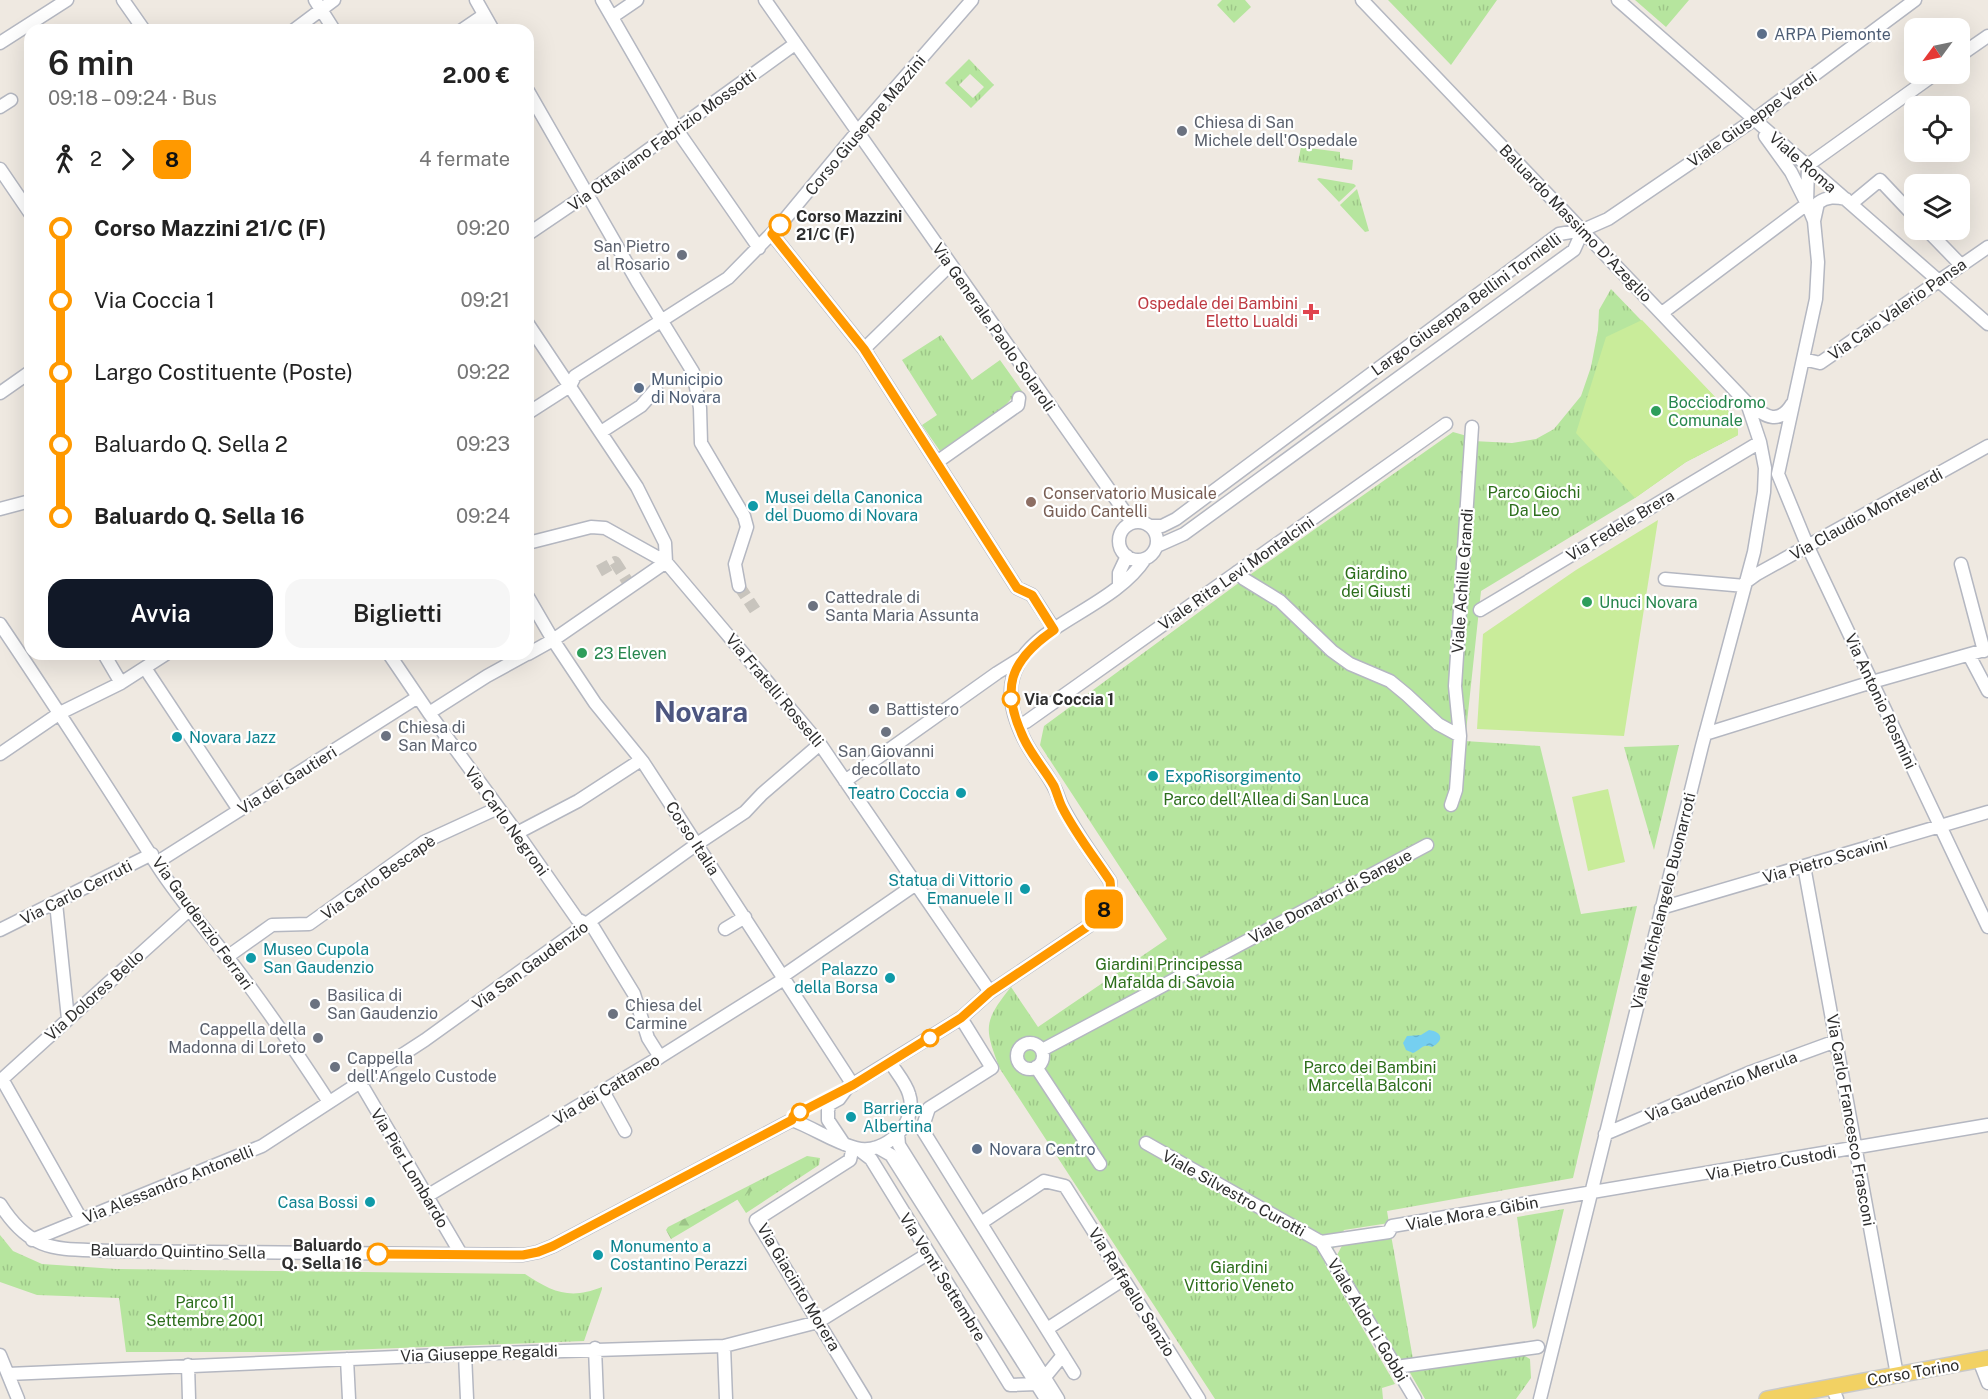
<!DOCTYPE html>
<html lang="it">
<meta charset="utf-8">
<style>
body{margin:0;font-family:"Public Sans",sans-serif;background:#f6f6f6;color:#222;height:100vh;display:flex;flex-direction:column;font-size:22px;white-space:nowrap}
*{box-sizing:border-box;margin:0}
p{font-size:20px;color:#767676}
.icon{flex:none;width:33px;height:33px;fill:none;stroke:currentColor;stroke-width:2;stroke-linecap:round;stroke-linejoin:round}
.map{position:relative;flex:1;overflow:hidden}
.drawer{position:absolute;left:24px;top:24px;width:510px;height:636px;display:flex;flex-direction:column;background:#fff;border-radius:18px;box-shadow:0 6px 24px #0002}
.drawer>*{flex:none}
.badge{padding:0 12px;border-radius:9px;font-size:21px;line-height:39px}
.needle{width:39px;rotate:237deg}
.fabs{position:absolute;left:1904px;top:18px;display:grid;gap:12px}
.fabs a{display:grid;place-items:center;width:66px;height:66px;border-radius:12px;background:#fff;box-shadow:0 6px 24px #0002;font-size:30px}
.map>.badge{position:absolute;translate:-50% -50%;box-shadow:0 0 0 3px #fff}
.legs{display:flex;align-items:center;gap:9px;height:66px;padding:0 24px;font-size:20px}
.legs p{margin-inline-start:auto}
.headline{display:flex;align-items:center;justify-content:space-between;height:102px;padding:0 24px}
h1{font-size:33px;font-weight:600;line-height:45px}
.primary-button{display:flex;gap:12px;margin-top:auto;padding:12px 24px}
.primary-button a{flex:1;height:69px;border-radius:18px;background:#111827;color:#fff;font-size:24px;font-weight:600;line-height:69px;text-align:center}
.primary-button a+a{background:#f6f6f6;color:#222}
ul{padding:0 24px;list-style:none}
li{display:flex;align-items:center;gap:21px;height:72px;font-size:22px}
li i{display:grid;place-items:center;width:9px;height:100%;margin:0 8px;background:currentColor}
li i::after{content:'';width:15px;height:15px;margin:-8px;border:4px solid;border-radius:50%;background:#fff}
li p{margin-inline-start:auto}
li:first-child i{background:linear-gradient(#0000 50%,currentColor 0)}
li:last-child i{background:linear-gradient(currentColor 50%,#0000 0)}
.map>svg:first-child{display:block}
.grass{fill:url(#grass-tufts);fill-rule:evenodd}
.forest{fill:url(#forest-firs)}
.pitch{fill:#c9ec9a}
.water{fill:url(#water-ripples)}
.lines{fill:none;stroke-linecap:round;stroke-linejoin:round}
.minor-tunnel{stroke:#c8c4bd;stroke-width:12;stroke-dasharray:12 6;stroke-linecap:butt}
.minor-casing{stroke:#b4b7c1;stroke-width:15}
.major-casing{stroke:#c9c9c9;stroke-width:18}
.minor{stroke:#fff;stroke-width:12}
.major{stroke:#f2d163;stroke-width:15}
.line-1-casing{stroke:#fff;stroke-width:14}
.line-1{stroke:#f90;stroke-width:9}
.service-dot{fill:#5c6f8a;stroke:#fff;stroke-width:2}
.worship-dot{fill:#6b7280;stroke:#fff;stroke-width:2}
.stop-1-dot{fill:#fff;stroke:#f90;stroke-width:3}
.health-dot{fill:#e0444e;stroke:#fff;stroke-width:2}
.leisure-dot{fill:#2e9e5b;stroke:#fff;stroke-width:2}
.education-dot{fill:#8d6e63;stroke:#fff;stroke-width:2}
.culture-dot{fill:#0f9aa8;stroke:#fff;stroke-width:2}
.labels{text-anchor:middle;stroke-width:4.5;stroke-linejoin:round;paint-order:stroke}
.service-label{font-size:16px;fill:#4e5e75;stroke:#fff;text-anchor:start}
.street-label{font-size:16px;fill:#2e2e2e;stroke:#fff}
.worship-label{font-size:16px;fill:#5b616d;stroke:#fff;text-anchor:start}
.stop-label{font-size:16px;font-weight:bold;fill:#2e2e2e;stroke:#fff;text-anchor:start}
.health-label{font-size:16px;fill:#be3a42;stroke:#fff;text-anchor:end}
.leisure-label{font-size:16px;fill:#27864d;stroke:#fff;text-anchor:start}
.park-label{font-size:16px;fill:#2c6e1b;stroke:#fff}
.education-label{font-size:16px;fill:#785e54;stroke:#fff;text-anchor:start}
.culture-label{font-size:16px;fill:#0d838f;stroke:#fff;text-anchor:start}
.town-label{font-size:28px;font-weight:bold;fill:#4d5680;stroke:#fff}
</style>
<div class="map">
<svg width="1988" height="1399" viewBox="0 0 1988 1399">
<defs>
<pattern id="grass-tufts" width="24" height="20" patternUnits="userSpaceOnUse" patternTransform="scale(1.5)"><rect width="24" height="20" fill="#b6e59e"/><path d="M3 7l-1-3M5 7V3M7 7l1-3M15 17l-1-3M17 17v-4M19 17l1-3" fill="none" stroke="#9dc588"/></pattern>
<pattern id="forest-firs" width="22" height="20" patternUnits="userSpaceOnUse" patternTransform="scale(1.5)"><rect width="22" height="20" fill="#b6e59e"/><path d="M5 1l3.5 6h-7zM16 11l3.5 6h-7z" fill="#9dc588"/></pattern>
<pattern id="water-ripples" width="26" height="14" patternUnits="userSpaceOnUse" patternTransform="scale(1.5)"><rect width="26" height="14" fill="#75cff0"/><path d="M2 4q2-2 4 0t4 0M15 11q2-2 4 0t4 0" fill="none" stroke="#66b2ce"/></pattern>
</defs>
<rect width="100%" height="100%" fill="#efe9e1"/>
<path class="grass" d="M1222,0H1245L1251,7L1234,23L1217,5Z
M1388,0H1497L1451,65Z
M1635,0H1689L1666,27Z
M969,59L994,85L971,108L945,83ZM970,74L984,87L973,98L959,85Z
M1301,147L1340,152V158L1353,160L1352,170L1298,162Z
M1319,178L1354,184L1356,186L1339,202L1317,179Z
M1357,189L1369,231L1365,232L1340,205Z
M1611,289L1737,420L1738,435L1686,462L1635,498L1481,591L1465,741L1540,746L1581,914L1637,906L1573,1178L1387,1211L1389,1223L1344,1230L1325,1264L1395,1384L1382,1388L1383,1399H1215L1000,1069C984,1028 983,1022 1011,987L1038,1027L1167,939L1040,745L1044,726L1244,579L1453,432L1467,436L1473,441L1512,443L1536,439L1554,429L1581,396L1591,367L1598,330L1599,310Z
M941,335L972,380L1000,360L1022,391L1017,397L1011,399L1003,408L940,451L922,425L937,415L902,360Z
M1679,745L1654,850L1624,747Z
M807,1156L820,1158L819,1165L746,1213L737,1199L761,1185L760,1180Z
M1564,1209L1536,1326L1533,1329L1517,1217Z
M0,1235L13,1251L42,1264L116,1269L525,1274C552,1292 570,1300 602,1287V1289L584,1341L294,1352H126L119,1298L37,1295L0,1282Z
M1391,1235L1413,1359L1400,1361L1337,1255L1344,1242Z
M1523,1355L1530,1359L1531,1378L1516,1399H1425L1409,1371Z"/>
<path class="forest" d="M760,1180L762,1185L671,1239L666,1230L668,1227Z"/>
<path class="pitch" d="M1642,320L1737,420L1738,435L1686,462L1635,498L1576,433L1606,337Z
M1658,520L1624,736L1477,729L1483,634L1576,570Z
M1608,789L1625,862L1588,871L1572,797Z"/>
<path class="water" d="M1429,1030C1443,1032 1444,1041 1432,1047C1422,1043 1421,1050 1413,1053L1406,1050L1403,1043L1407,1036L1421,1035Z"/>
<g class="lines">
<path class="minor-tunnel" d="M599,571L615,562L631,587
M739,586L755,610"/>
<g class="minor-casing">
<path id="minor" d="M123,0L144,30
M315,0L334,30
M476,0L493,30
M602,0L677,130L759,248
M765,0L1132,522
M1362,0L1747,403C1764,415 1778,427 1792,404
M1618,0L1988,324
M612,17L637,0
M294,30L334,0
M462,30L484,15
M0,43L67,0
M1959,56L1988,36
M528,91L637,281L693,372L700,408L701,443L744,516L747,527L735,564L739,586
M0,107L11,100
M1765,136L1791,172L1805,200
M0,169L30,213
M1846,199C1836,197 1827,196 1818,203L1814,221L1818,262L1816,299L1778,474L1808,547L1988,927
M1851,204L1880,180L1914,216
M1814,221L1807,204L1808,165L1935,74
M1927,230L1961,265
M528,234L587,194L795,44
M772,234L864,349L1017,588L1032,595L1054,629
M1662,313L1807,204
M528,324L637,487L665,543L666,562
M864,349L950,265
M1803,359L1820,363L1988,247
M0,393L30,372
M528,413L570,386L575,376L728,278L780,225L857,132L972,0
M601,432L641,406L656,389
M937,462L1018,405L1019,398
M0,509L30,501
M1119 541a19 19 0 1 1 38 0a19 19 0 1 1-38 0Z
M1150,526H1162L1176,519L1559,234L1583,230L1608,219L1755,119L1915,0
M528,543L591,527L605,528L666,562L820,744L990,992
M1157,546L1184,534L1574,250L1583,230
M1961,564L1984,651
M1237,572L1244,579L1280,601L1332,651L1350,664L1390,681L1407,695L1438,724L1460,736
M1665,579L1745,586
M1746,582L1757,574L1988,446
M1119,585V573L1127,556
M528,597L553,640L595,703L643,762L853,1085
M1480,610L1760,442
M0,624C54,704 106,785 157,865C180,901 209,933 235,967C268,1010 299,1056 329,1102
M104,654L121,683
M389,654L429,713L517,833L577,919L593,927L634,994L648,1038L660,1057
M528,654L553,640L666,562
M1969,655L1988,691
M145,668L239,810
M429,713L487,676L527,654
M1026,722L1446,424
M1705,734L1872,682L1988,649
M0,754L60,713L121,683L166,654
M845,781L997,673L1021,658
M1451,805L1456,790L1460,736L1455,686L1472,427
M517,833L578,801L641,760
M156,863L418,697
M1804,866L1897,1375
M56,903L68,1019
M1661,908L1988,812
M725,929L745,917
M0,930L152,854
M227,957L272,925L309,924L424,842L498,808
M783,976L916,884
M961,1018L992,1068L929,1108L922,1129L1074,1373
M1017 1056a13 13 0 1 1 26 0a13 13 0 1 1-26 0Z
M1042,1050L1427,845
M1036,1067L1100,1164
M2,1079L81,1219
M0,1081L189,910
M360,1082L461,1254
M603,1091L625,1131
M898,1133L899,1145L1058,1399
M1605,1134L1751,1072L1836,1041
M1146,1143L1321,1242L1415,1399
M844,1144L828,1120V1110L830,1104L839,1099L847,1088L961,1018L990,992L1090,925C1103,912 1113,901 1110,881C1094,857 1076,833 1063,808C1059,801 1058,794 1054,787C1046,771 1033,757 1025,741C1003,698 1005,666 1044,636C1076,612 1123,593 1145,559
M853,1147L850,1160L756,1220L865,1399
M877,1147L891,1155L1046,1399
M858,1149L871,1159L1010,1385L1037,1384
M427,1196L660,1057L784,979
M0,1204C33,1256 60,1248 114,1251L523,1255L538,1252L553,1246L792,1120C814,1128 833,1142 856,1148C884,1156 919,1123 909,1094C906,1083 896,1072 890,1062
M981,1223L1044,1181L1065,1186L1199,1399
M32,1240L262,1146L425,1040L697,844L745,812L762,794L820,744
M1321,1242L1389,1232L1392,1226L1988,1125
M1047,1329L1124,1279
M724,1346L726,1399
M595,1348L597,1399
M465,1354L467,1399
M0,1355L18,1399
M347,1359L349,1399
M1979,1360L1988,1383
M188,1365L189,1399
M1396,1367L1538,1347
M8,1374L465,1354L724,1346L818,1322L929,1253
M1045,1377L1063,1355
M1832,1387L1837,1399
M1540,1399L1702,746L1754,552L1764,492L1765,468L1760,442L1747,403"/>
</g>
<g class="major-casing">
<path id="major" d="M1767,1399L1988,1358"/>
</g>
<use href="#minor" class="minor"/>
<use href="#major" class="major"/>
</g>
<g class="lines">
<g class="line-1-casing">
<path id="line-1" d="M378,1254L523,1255L538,1252L553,1246L792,1120L793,1116L853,1085L961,1018L990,992L1090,925C1103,912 1113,901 1110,881C1094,857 1075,833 1062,807C1059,801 1057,793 1054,786C1045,770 1032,756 1024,739C1000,689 1009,661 1054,630L1032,595L1017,588L864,349L772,234L780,225"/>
</g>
<use href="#line-1" class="line-1"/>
</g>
<g class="service-dot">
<circle cx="1762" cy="34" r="6"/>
<circle cx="639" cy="388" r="6"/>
<circle cx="977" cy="1149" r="6"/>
</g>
<g class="worship-dot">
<circle cx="1182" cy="131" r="6"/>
<circle cx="682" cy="255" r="6"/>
<circle cx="813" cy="606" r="6"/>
<circle cx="874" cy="709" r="6"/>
<circle cx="886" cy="732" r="6"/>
<circle cx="386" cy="736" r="6"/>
<circle cx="315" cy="1004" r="6"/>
<circle cx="613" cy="1014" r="6"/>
<circle cx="318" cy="1038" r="6"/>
<circle cx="335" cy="1067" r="6"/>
</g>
<g class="stop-1-dot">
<circle cx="780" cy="225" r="10"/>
<circle cx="1011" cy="699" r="8"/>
<circle cx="930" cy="1038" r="8"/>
<circle cx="800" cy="1112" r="8"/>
<circle cx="378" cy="1254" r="10"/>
</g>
<path class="health-dot" d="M1308 303h6v6h6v6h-6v6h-6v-6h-6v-6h6z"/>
<g class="leisure-dot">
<circle cx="1656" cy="411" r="6"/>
<circle cx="1587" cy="602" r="6"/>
<circle cx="582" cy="653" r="6"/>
</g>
<circle class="education-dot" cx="1031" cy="502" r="6"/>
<g class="culture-dot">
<circle cx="753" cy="506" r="6"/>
<circle cx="177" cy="737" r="6"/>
<circle cx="1153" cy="776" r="6"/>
<circle cx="961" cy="793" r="6"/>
<circle cx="1025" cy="889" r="6"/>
<circle cx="251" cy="958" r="6"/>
<circle cx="890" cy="978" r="6"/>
<circle cx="851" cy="1117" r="6"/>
<circle cx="370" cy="1202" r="6"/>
<circle cx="598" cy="1255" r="6"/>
</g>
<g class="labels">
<g class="service-label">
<text x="1774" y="40">ARPA Piemonte</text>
<text x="651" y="385">Municipio<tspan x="651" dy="18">di Novara</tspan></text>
<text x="989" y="1155">Novara Centro</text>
</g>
<g class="street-label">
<text transform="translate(1752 119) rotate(-35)" y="6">Viale Giuseppe Verdi</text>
<text transform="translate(865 125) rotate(-50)" y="6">Corso Giuseppe Mazzini</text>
<text transform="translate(662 140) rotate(-36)" y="6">Via Ottaviano Fabrizio Mossotti</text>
<text transform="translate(1803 162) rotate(41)" y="6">Viale Roma</text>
<text transform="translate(1576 223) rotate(46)" y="6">Baluardo Massimo D'Azeglio</text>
<text transform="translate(1466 304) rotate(-36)" y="6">Largo Giuseppa Bellini Tornielli</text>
<text transform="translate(1897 309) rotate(-35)" y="6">Via Caio Valerio Pansa</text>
<text transform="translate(994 327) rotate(55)" y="6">Via Generale Paolo Solaroli</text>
<text transform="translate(1866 514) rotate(-29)" y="6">Via Claudio Monteverdi</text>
<text transform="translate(1620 525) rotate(-31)" y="6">Via Fedele Brera</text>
<text transform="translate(1236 573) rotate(-35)" y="6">Viale Rita Levi Montalcini</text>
<text transform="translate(1462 581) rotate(-86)" y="6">Viale Achille Grandi</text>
<text transform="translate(775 690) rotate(50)" y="6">Via Fratelli Rosselli</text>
<text transform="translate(1881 701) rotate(65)" y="6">Via Antonio Rosmini</text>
<text transform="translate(287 780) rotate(-32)" y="6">Via dei Gautieri</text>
<text transform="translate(507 821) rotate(54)" y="6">Via Carlo Negroni</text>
<text transform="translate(693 838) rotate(57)" y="6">Corso Italia</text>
<text transform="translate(1825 860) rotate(-16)" y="6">Via Pietro Scavini</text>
<text transform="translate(378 877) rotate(-35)" y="6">Via Carlo Bescapè</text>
<text transform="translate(76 892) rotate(-27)" y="6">Via Carlo Cerruti</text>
<text transform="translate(1330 896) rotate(-28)" y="6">Viale Donatori di Sangue</text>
<text transform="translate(1663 901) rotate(-76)" y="6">Viale Michelangelo Buonarroti</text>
<text transform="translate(203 923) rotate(54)" y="6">Via Gaudenzio Ferrari</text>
<text transform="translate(530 965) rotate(-36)" y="6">Via San Gaudenzio</text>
<text transform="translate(94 995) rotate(-42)" y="6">Via Dolores Bello</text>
<text transform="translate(1721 1086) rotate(-22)" y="6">Via Gaudenzio Merula</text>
<text transform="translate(606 1089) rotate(-31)" y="6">Via dei Cattaneo</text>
<text transform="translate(1851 1120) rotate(80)" y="6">Via Carlo Francesco Frasconi</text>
<text transform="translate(1771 1163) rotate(-10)" y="6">Via Pietro Custodi</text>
<text transform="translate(410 1168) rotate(59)" y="6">Via Pier Lombardo</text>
<text transform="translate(168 1184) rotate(-22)" y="6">Via Alessandro Antonelli</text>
<text transform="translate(1234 1193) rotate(29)" y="6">Viale Silvestro Curotti</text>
<text transform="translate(1472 1213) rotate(-10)" y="6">Viale Mora e Gibin</text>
<text transform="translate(178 1251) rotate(1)" y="6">Baluardo Quintino Sella</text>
<text transform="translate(943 1277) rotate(58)" y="6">Via Venti Settembre</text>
<text transform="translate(799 1287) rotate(59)" y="6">Via Giacinto Morera</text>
<text transform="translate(1132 1292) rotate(58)" y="6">Via Raffaello Sanzio</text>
<text transform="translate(1368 1320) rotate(59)" y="6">Viale Aldo Li Gobbi</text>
<text transform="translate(479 1353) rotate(-2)" y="6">Via Giuseppe Regaldi</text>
<text transform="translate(1913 1372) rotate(-10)" y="6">Corso Torino</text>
</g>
<g class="worship-label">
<text x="1194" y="128">Chiesa di San<tspan x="1194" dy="18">Michele dell'Ospedale</tspan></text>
<text x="670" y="252" text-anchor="end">San Pietro<tspan x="670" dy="18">al Rosario</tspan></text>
<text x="825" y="603">Cattedrale di<tspan x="825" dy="18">Santa Maria Assunta</tspan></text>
<text x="886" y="715">Battistero</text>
<text x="398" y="733">Chiesa di<tspan x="398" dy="18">San Marco</tspan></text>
<text x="886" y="757" text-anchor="middle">San Giovanni<tspan x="886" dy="18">decollato</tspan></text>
<text x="327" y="1001">Basilica di<tspan x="327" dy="18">San Gaudenzio</tspan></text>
<text x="625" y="1011">Chiesa del<tspan x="625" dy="18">Carmine</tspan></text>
<text x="306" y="1035" text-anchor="end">Cappella della<tspan x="306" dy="18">Madonna di Loreto</tspan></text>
<text x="347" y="1064">Cappella<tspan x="347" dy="18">dell'Angelo Custode</tspan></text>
</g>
<g class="stop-label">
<text x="796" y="222">Corso Mazzini<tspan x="796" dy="18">21/C (F)</tspan></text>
<text x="1024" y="705">Via Coccia 1</text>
<text x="362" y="1251" text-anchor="end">Baluardo<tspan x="362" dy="18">Q. Sella 16</tspan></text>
</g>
<g class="health-label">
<text x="1298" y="309">Ospedale dei Bambini<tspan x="1298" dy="18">Eletto Lualdi</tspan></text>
</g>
<g class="leisure-label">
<text x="1668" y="408">Bocciodromo<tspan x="1668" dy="18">Comunale</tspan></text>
<text x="1599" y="608">Unuci Novara</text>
<text x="594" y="659">23 Eleven</text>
</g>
<g class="park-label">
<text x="1534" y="498">Parco Giochi<tspan x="1534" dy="18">Da Leo</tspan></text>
<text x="1376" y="579">Giardino<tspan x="1376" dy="18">dei Giusti</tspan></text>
<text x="1266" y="805">Parco dell'Allea di San Luca</text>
<text x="1169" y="970">Giardini Principessa<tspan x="1169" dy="18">Mafalda di Savoia</tspan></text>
<text x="1370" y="1073">Parco dei Bambini<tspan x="1370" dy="18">Marcella Balconi</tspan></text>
<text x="1239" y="1273">Giardini<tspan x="1239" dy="18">Vittorio Veneto</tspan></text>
<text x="205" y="1308">Parco 11<tspan x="205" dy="18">Settembre 2001</tspan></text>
</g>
<g class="education-label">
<text x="1043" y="499">Conservatorio Musicale<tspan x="1043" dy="18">Guido Cantelli</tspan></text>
</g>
<g class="culture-label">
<text x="765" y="503">Musei della Canonica<tspan x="765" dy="18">del Duomo di Novara</tspan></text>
<text x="189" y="743">Novara Jazz</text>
<text x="1165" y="782">ExpoRisorgimento</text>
<text x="949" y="799" text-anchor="end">Teatro Coccia</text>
<text x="1013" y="886" text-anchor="end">Statua di Vittorio<tspan x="1013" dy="18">Emanuele II</tspan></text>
<text x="263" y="955">Museo Cupola<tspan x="263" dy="18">San Gaudenzio</tspan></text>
<text x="878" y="975" text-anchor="end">Palazzo<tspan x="878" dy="18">della Borsa</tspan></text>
<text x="863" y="1114">Barriera<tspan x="863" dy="18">Albertina</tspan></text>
<text x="358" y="1208" text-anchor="end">Casa Bossi</text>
<text x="610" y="1252">Monumento a<tspan x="610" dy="18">Costantino Perazzi</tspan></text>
</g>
<g class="town-label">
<text x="701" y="722">Novara</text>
</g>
</g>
</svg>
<div class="fabs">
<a><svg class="needle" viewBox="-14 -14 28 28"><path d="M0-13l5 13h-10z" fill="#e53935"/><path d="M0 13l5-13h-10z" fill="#767676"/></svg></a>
<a><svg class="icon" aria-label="locate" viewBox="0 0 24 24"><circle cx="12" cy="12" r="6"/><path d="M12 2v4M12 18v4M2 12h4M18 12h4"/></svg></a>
<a><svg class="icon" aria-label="layers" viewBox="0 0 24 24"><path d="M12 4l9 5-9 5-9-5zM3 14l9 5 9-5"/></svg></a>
</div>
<b class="badge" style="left:1104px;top:909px;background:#f90;color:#111">8</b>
<section class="drawer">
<div class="headline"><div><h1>6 min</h1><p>09:18 – 09:24 · Bus</p></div><b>2.00 €</b></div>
<div class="legs"><svg class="icon" aria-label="walk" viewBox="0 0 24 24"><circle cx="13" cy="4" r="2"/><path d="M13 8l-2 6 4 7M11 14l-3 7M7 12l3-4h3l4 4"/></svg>2<svg class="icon" aria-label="forward" viewBox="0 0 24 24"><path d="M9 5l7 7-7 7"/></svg><b class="badge" style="background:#f90;color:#111">8</b><p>4 fermate</p></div>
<ul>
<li><i style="color:#f90"></i><b>Corso Mazzini 21/C (F)</b><p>09:20</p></li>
<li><i style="color:#f90"></i><span>Via Coccia 1</span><p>09:21</p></li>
<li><i style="color:#f90"></i><span>Largo Costituente (Poste)</span><p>09:22</p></li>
<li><i style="color:#f90"></i><span>Baluardo Q. Sella 2</span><p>09:23</p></li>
<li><i style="color:#f90"></i><b>Baluardo Q. Sella 16</b><p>09:24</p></li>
</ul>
<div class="primary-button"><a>Avvia</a><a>Biglietti</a></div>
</section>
</div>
